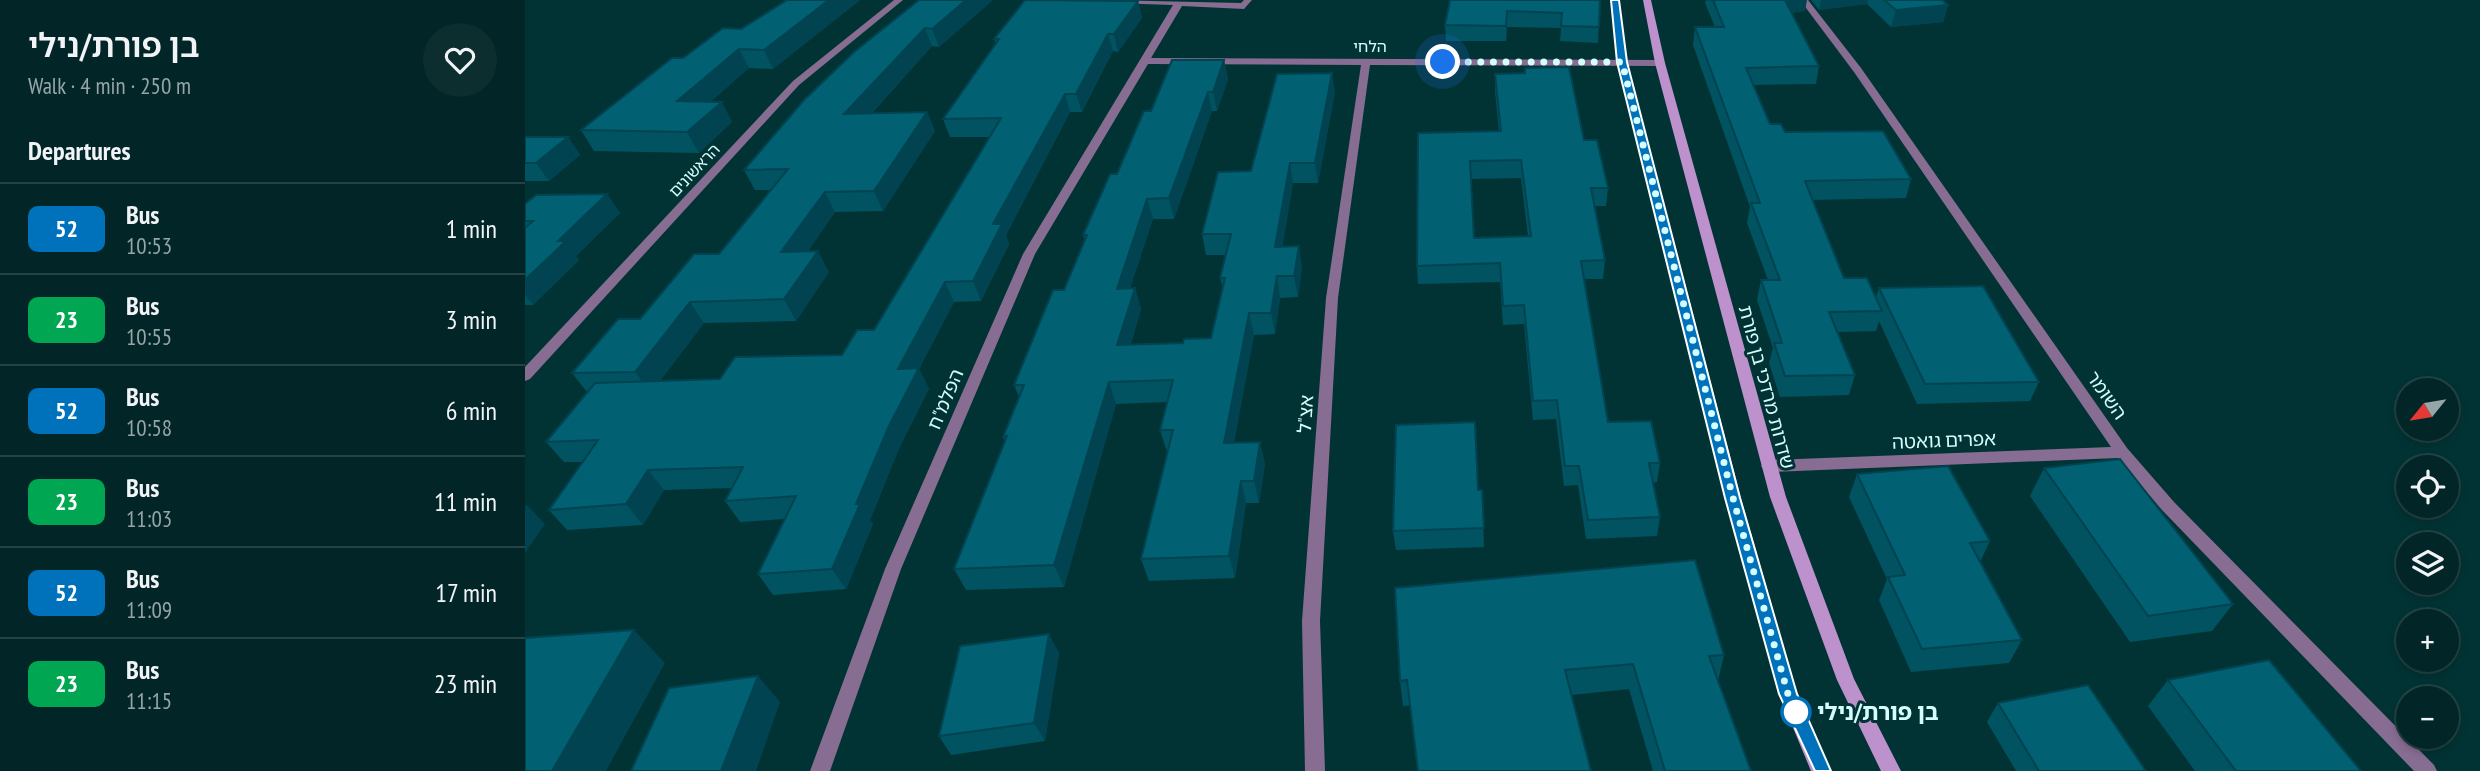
<!DOCTYPE html>
<meta charset="utf-8">
<style>
body{margin:0;font-family:"PT Sans Narrow","Noto Sans Hebrew",sans-serif;background:#0c2e2f;color:#f1f3f6;height:100vh;display:flex;flex-direction:column;font-size:26px;white-space:nowrap}
*{box-sizing:border-box;margin:0}
p{font-size:23px;color:#96a5a7}
.icon{flex:none;width:38px;height:38px;fill:none;stroke:currentColor;stroke-width:2;stroke-linecap:round;stroke-linejoin:round}
.map{position:relative;flex:1;overflow:hidden}
.sheet{display:flex;flex-direction:column;background:#022627;width:525px}
.sheet>*{flex:none}
.badge{padding:0 14px;border-radius:10px;font-size:24px;line-height:46px}
.needle{width:46px;rotate:240deg}
.controls{position:absolute;left:1871px;top:378px;display:grid;gap:14px}
.controls a{display:grid;place-items:center;width:63px;height:63px;border-radius:50%;background:#022627;box-shadow:0 4px 10px #0003,0 0 0 2px #234344;font-size:35px}
.you{position:absolute;width:35px;height:35px;margin:-18px;border:5px solid #fff;border-radius:50%;background:#1a73e8;box-shadow:0 0 0 10px #1a73e833}
.map>.badge{position:absolute;translate:-50% -50%;box-shadow:0 0 0 4px #fff}
h2{padding:0 28px;font-size:26px;line-height:63px}
.round{display:grid;place-items:center;flex:none;width:74px;height:74px;border-radius:37px;background:#0c2e2f}
.overview{display:flex;align-items:center;justify-content:space-between;height:119px;padding:0 28px}
h1{font-size:33px;font-weight:600;line-height:52px}
ul{padding:0;list-style:none}
li{display:flex;align-items:center;gap:21px;height:91px;padding:0 28px;border-top:2px solid #234344}
li div{flex:1}
li b{display:block;font-size:26px}
li em{font-style:normal}
li .badge{min-width:77px;font-weight:700;text-align:center}
main{display:flex;flex:1;min-height:0}
.map>svg:first-child{display:block}
.lines{fill:none;stroke-linecap:round;stroke-linejoin:round}
.street{fill:#886d92;fill-rule:evenodd}
.secondary{fill:#bc91cc;fill-rule:evenodd}
.wall{fill:#015362;fill-rule:evenodd}
.shaded-wall{fill:#014350}
.building{fill:#016072;stroke:#014350;stroke-width:2;fill-rule:evenodd}
.line{fill:#0072bc;stroke:#fff;stroke-width:2}
.walk{stroke:#d6fdfd;stroke-width:7;stroke-dasharray:0 12.6}
.stop-dot{fill:#fff;stroke:#0072bc;stroke-width:3.5}
.labels{text-anchor:middle;stroke-width:6;stroke-linejoin:round;paint-order:stroke}
.far-street-label{font-size:16px;fill:#d6fdfd;stroke:#023334}
.street-label{font-size:19px;fill:#d6fdfd;stroke:#023334}
.near-stop-label{font-size:23px;font-weight:bold;fill:#d6fdfd;stroke:#023334;text-anchor:start}
</style>
<main>
<section class="sheet">
<div class="overview"><div><h1>בן פורת/נילי</h1><p>Walk · 4 min · 250 m</p></div><a class="round"><svg class="icon" aria-label="heart" viewBox="0 0 24 24"><path d="M12 20l-8-8c-3-5 5-10 8-4 3-6 11-1 8 4z"/></svg></a></div>
<h2>Departures</h2>
<ul>
<li><span class="badge" style="background:#0072bc;color:#fff">52</span><div><b>Bus</b><p>10:53</p></div><em>1 min</em></li>
<li><span class="badge" style="background:#00a651;color:#fff">23</span><div><b>Bus</b><p>10:55</p></div><em>3 min</em></li>
<li><span class="badge" style="background:#0072bc;color:#fff">52</span><div><b>Bus</b><p>10:58</p></div><em>6 min</em></li>
<li><span class="badge" style="background:#00a651;color:#fff">23</span><div><b>Bus</b><p>11:03</p></div><em>11 min</em></li>
<li><span class="badge" style="background:#0072bc;color:#fff">52</span><div><b>Bus</b><p>11:09</p></div><em>17 min</em></li>
<li><span class="badge" style="background:#00a651;color:#fff">23</span><div><b>Bus</b><p>11:15</p></div><em>23 min</em></li>
</ul>
</section>
<div class="map">
<svg width="1955" height="771" viewBox="0 0 1955 771">
<rect width="100%" height="100%" fill="#023334"/>
<g class="lines">
<path class="street" d="M369,0H378L274,85L5,379L0,381V367L268,81Z
M581,0L716,3L719,0H727L719,9L657,6L626,58L1135,60L1140,63L1135,66L845,65L813,298L795,621L800,771H780L777,621L801,298L836,65L623,64L510,254L376,569L305,771H285L360,569L498,254L648,5L585,3Z
M1275,0H1283L1336,68L1602,448L1649,502L1909,765L1912,771H1889L1637,510L1593,458L1244,472L1239,470L1236,466L1239,462L1244,460L1586,447L1329,72Z"/>
<path class="secondary" d="M1086,0H1094L1102,62L1216,498L1272,694L1306,771H1286L1254,694L1200,498L1092,62Z
M1118,0H1126L1140,63L1261,497L1329,679L1376,771H1356L1312,680L1245,497L1130,63Z"/>
</g>
<path class="wall" d="M262,0H335L248,69L224,68L185,102L207,122L174,153L69,151L56,130L158,58L216,29Z
M468,0L414,47L407,46L347,113L402,112L410,131L358,211L310,212L283,251L304,272L271,321L179,323L135,381L195,379L317,355L349,330L465,137H425L418,119L471,43L469,39L613,1L617,18L593,52L588,51L557,112H545L481,235L484,244L456,301L429,302L394,369L404,389L375,446L345,520L348,524L321,589L248,595L233,574L260,519L215,522L200,501L207,488L139,490L118,525L42,530L24,510L58,462H39L21,442L62,392L47,373L194,254L246,190H230L219,170L329,52Z
M925,0H1075L1073,43L1035,41L1036,28L982,27L981,41H921L920,25Z
M1181,0L1280,11L1266,13L1294,66L1291,84L1228,85L1245,124L1260,132L1386,179L1381,198L1287,200L1319,278L1351,297L1354,288L1514,382L1505,401L1392,404L1354,321L1351,331L1313,332L1330,375L1324,395L1255,397L1244,363L1248,348L1232,300L1236,280H1243L1222,223L1225,207L1168,45L1170,27H1190L1180,3Z
M1286,0H1417L1423,5L1418,22L1366,27L1342,4L1294,10Z
M699,60L703,79L692,111H687L649,219H628L605,288H610L616,309L606,344L658,343L686,338L698,288L695,278L701,255H681L677,234L726,171L810,92L793,183H768L757,247L777,267L773,297L755,298L750,334L729,335L709,442L740,463L734,503H721L710,578L624,581L616,559L642,452L635,430L642,402L591,404L539,587L441,590L429,569L480,441L478,437L494,397L489,385L539,290L560,240L558,235L626,111Z
M970,74L1059,140L1083,188L1081,206H1069L1080,260L1078,279H1059L1083,422L1135,463L1132,482L1128,483L1135,517L1132,536L1061,539L1053,485L1039,486L1031,419L1008,420L999,324L978,325L975,282L893,284L892,266L893,133L974,131L970,91ZM996,178L1003,236L949,238L946,179Z
M0,137H43L55,155L24,181H0Z
M82,194L95,213L51,256L54,260L8,305H0V204Z
M1519,468L1708,604L1687,631L1605,642L1505,496Z
M1332,474L1465,541L1455,562L1497,640L1484,663L1386,672L1354,600L1362,579L1324,497Z
M953,490H957L959,547L871,550L868,531Z
M534,653L520,741L426,755L414,736Z
M1199,655L1193,681L1226,771H1128L1104,689L1047,695L878,706L875,681Z
M1643,680L1836,771H1670L1623,706Z
M1473,703L1621,771H1491L1462,722Z"/>
<path class="shaded-wall" d="M304,0H335L248,69L239,50Z
M441,0H468L414,47L407,29Z
M1258,0H1282L1280,11L1255,14Z
M1296,0H1343L1342,4L1294,10Z
M613,1L617,18L593,52L589,34Z
M1423,5L1418,22L1366,27L1371,10Z
M982,11V27L981,41V26Z
M400,28L407,46L328,133L319,114Z
M583,34L588,51L557,112L551,94Z
M214,49L224,68L163,121L152,101Z
M699,60L703,79L692,111L688,92Z
M807,73L810,92L793,183L790,163Z
M683,92L687,111L649,219L644,198Z
M540,94L545,112L481,235L484,244L456,301L448,281L468,224Z
M197,102L207,122L174,153L162,132Z
M402,112L410,131L358,211L349,191Z
M43,137L55,155L24,181L11,163Z
M765,163L768,183L754,268L750,247Z
M300,192L310,212L267,273L256,252Z
M82,194L95,213L51,256L54,260L8,305L0,294V280L33,241Z
M622,199L628,219L598,310L592,289Z
M774,246L777,267L773,297L769,276Z
M293,251L304,272L271,321L259,299Z
M752,276L755,298L750,334L746,313Z
M420,282L429,302L394,369L404,389L375,446L345,520L348,524L321,589L307,569L331,504L373,369Z
M610,288L616,309L599,366L592,345Z
M165,302L179,323L126,393L110,372Z
M724,313L729,335L705,465L699,443Z
M584,382L591,404L539,587L529,565Z
M735,442L740,463L734,503L729,481Z
M123,470L139,490L118,525L101,504Z
M716,481L721,503L710,578L704,556Z
M2,505L20,524L0,553V507Z
M109,630L140,663L81,771H27Z
M524,634L534,653L520,741L509,723Z
M233,676L255,702L231,771H196Z"/>
<path class="building" d="M262,0H304L239,50L214,49L152,101L197,102L162,132L56,130L147,58H158L198,28L216,29Z
M394,0H441L407,29L400,28L319,114L402,112L349,191L300,192L256,252L293,251L259,299L165,302L110,372L47,373L93,319H115L169,254H194L263,169L219,170L279,100L329,52Z
M500,0L613,1L589,34H583L551,94H540L468,224H477L448,281L420,282L373,369L394,368L364,426L331,504H335L307,569L233,574L271,496L200,501L218,467L123,470L101,504L24,510L73,440L21,442L70,383L195,379L210,357L317,355L332,330H349L476,118L418,119L474,39H469Z
M925,0H1075L1074,27L1036,26L1037,13L982,11L981,26L920,25Z
M1188,0H1260L1294,66L1221,68L1245,124H1256L1260,132L1358,131L1386,179L1280,181L1319,278H1342L1357,311L1304,312L1330,375L1260,376L1249,343H1257L1236,280H1255L1226,203H1235L1170,27H1199Z
M1359,0H1417L1423,5L1371,10Z
M647,60H699L688,92H683L644,198L622,199L592,289L610,288L592,345L658,343L659,339L686,338L700,278H695L706,234H677L693,172L726,171L752,74L807,73L790,163H765L750,247L774,246L769,276H752L746,313H724L699,443L735,442L729,481H716L704,556L616,559L648,430H635L648,380L584,382L529,565L429,569L482,436L478,437L499,385H489L528,290H539L562,235H558L585,174H592L619,111H626Z
M1044,67L1059,140H1072L1083,188H1066L1080,260L1056,261L1083,422L1126,421L1135,463H1124L1135,517L1063,520L1054,466H1040L1032,400L1008,401L999,305L978,306L975,263L892,266L893,133L976,131L970,74L1000,73V68ZM996,160L1006,236L949,238L945,161Z
M0,137H43L11,163H0Z
M82,194L33,241H41L0,280V228L8,221H0V204L11,195Z
M1458,286L1514,382L1400,384L1354,288Z
M950,422L953,490H957L959,528L868,531L871,425Z
M1595,459L1708,604L1623,616L1519,468Z
M1423,466L1465,541L1445,543L1497,640L1397,649L1363,577L1380,575L1332,474Z
M1170,560L1199,655L1184,656L1226,771H1140L1108,664L1040,670L1066,771H893L882,680L875,681L870,588Z
M109,630L27,771H0V638Z
M524,634L509,723L414,736L435,646Z
M1744,660L1836,771H1711L1643,680Z
M233,676L196,771H106L144,688Z
M1563,685L1621,771H1514L1473,703Z"/>
<path class="line" d="M1086,0H1094L1102,62L1215,498L1272,694L1306,771H1290L1254,694L1200,498L1092,62Z"/>
<g class="lines">
<path class="walk" d="M918,62H1097L1208,498L1263,694L1271,712"/>
</g>
<circle class="stop-dot" cx="1271" cy="712" r="14"/>
<g class="labels">
<g class="far-street-label">
<text x="845" y="52">הלחי</text>
<text transform="translate(169 170) rotate(-47)" y="6">הראשונים</text>
</g>
<g class="street-label">
<text transform="translate(1242 387) rotate(75)" y="7">שדרות מרדכי בן פורת</text>
<text transform="translate(1582 395) rotate(55)" y="7">השומר</text>
<text transform="translate(420 399) rotate(-67)" y="7">הפלמ"ח</text>
<text transform="translate(780 414) rotate(-86)" y="7">אצ"ל</text>
<text transform="translate(1419 440) rotate(-2)" y="7">אפרים גואטה</text>
</g>
<g class="near-stop-label">
<text x="1292" y="720">בן פורת/נילי</text>
</g>
</g>
</svg>
<div class="controls">
<a><svg class="needle" viewBox="-14 -14 28 28"><path d="M0-13l5 13h-10z" fill="#e53935"/><path d="M0 13l5-13h-10z" fill="#96a5a7"/></svg></a>
<a><svg class="icon" aria-label="locate" viewBox="0 0 24 24"><circle cx="12" cy="12" r="6"/><path d="M12 2v4M12 18v4M2 12h4M18 12h4"/></svg></a>
<a><svg class="icon" aria-label="layers" viewBox="0 0 24 24"><path d="M12 4l9 5-9 5-9-5zM3 14l9 5 9-5"/></svg></a>
<a>+</a>
<a>−</a>
</div>
<div class="you" style="left:918px;top:62px"></div>
</div>
</main>
